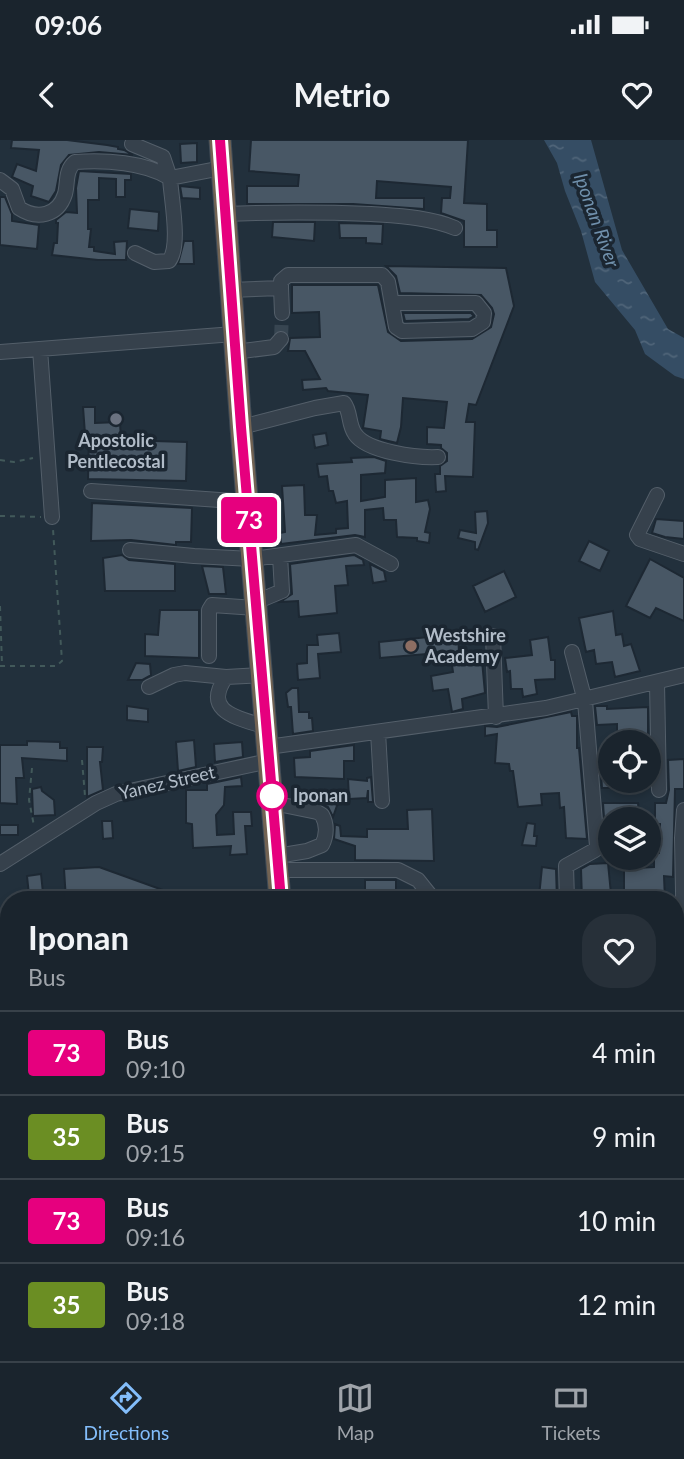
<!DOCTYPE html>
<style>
body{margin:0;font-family:Lato,sans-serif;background:#273039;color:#f1f3f6;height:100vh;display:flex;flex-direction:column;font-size:26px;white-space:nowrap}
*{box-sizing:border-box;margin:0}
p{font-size:23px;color:#9fa4aa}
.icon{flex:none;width:38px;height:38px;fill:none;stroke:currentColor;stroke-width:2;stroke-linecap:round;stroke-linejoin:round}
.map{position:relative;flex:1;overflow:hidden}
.sheet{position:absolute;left:0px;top:751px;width:684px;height:471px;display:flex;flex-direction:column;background:#1a242d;border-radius:28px 28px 0 0;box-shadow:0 4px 10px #0003,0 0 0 2px #384149}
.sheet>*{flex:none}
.badge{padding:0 14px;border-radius:5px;font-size:24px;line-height:46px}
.tools{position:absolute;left:598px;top:590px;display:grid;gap:14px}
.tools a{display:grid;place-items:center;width:63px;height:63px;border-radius:50%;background:#1a242d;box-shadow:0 4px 10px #0003,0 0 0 2px #384149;font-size:35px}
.map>.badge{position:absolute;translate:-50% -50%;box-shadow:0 0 0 4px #fff}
.round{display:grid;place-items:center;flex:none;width:74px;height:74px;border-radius:28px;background:#273039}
.head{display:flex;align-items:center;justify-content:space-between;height:119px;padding:0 28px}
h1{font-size:33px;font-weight:700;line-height:52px}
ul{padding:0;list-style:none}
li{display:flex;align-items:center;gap:21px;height:84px;padding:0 28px;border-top:2px solid #384149}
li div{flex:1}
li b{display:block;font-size:26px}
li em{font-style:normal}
li .badge{min-width:77px;font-weight:700;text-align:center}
.status{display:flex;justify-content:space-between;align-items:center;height:49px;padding:0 35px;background:#1a242d;direction:ltr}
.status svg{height:19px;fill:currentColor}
header{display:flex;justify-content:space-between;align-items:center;height:91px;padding:0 28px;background:#1a242d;font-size:32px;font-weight:700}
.tabs{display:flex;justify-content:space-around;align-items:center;height:98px;border-top:2px solid #384149;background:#1a242d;font-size:19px;color:#9fa4aa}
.tabs a{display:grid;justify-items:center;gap:4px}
.tabs .active{color:#83bdfa}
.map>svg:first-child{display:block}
.water{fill:url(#water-ripples)}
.building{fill:#485765;stroke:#1d2833;stroke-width:2}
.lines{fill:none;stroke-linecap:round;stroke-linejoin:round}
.minor-tunnel{stroke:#374551;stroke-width:14;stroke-dasharray:14 7;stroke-linecap:butt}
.minor-casing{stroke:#545f6a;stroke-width:16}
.highway-casing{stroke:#414c57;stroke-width:23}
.path{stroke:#42595a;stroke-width:2;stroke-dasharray:5 5;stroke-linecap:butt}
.minor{stroke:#36414c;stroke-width:14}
.highway{stroke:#726353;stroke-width:21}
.line-casing{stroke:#fff;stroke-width:16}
.line{stroke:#e6007e;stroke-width:10}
.worship-dot{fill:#6b7280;stroke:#1b2631;stroke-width:2.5}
.education-dot{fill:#8d6e63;stroke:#1b2631;stroke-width:2.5}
.stop-dot{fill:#fff;stroke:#e6007e;stroke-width:3.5}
.labels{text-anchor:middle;stroke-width:7;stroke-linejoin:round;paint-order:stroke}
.poi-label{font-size:18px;font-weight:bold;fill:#b1bcc8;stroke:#1b2631}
.street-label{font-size:18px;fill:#b1bcc8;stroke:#1b2631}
.stop-label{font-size:18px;font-weight:bold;fill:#b1bcc8;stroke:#1b2631;text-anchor:start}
.water-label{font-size:19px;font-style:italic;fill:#7090ac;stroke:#1b2631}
</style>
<div class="status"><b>09:06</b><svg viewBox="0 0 49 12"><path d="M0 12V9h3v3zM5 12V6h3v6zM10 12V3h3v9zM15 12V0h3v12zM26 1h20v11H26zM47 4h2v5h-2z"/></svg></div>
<header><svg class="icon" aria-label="back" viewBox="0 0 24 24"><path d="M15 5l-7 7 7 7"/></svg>Metrio<svg class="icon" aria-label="heart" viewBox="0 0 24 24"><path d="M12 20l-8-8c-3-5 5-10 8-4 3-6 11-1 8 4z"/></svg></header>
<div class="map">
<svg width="684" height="1221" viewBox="0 0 684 1221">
<defs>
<pattern id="water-ripples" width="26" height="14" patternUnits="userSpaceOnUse" patternTransform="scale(1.75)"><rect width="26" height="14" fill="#354d64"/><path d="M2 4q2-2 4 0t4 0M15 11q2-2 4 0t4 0" fill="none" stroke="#506579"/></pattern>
</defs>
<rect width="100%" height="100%" fill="#22303c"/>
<path class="water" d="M544,0H591L622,110L668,189L684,198V239L675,236L645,214L635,190L595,142L581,91L565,51L557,23Z"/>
<path class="building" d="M12,0H67L107,5L118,7V9L124,10L133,15L99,12L69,15L61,25L56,51L49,62L31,56L33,46L12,37L17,24L36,31L39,10L11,8Z
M251,0H468L464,63L487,64V90H497V107H464V81L441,73L442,58H450L451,47L377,41L376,58H424V69L353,64H247V46H298L299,35L249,31Z
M197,3V22L181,23L180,4Z
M79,31L131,34V40H125V57H116V39L99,38V60H88V89H91L89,107H94V111L115,114L114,102L127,101L126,120H98L52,115L54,103H57L58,83H56V80L66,72L77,73L76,48Z
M180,46L200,48V59L182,58Z
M0,57H5L12,74V81L39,85L37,109L0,105Z
M130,69L159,72L158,91L128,88Z
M273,82H315L314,101L272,97Z
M339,83L383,84L382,104L366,103V98H340Z
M184,101H193L194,124H178Z
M386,126L506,128L514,166L476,265L469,264L466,282H475L473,337L445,336L446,351L436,352L435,334H440V326L447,321V313L441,308V305L427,304V287L444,288L447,262L403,258L401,287L397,303L384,300L380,299L381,291L363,288L368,255L328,251L326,248L303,250L302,240L320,239L305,211H288L290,198L320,197L319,172L292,173V145H378L388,192L401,201L472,199L491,187L494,174L492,168L481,155L400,153L396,136Z
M403,173H471L474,176L469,179L405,181Z
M83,267H95V283L120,282L121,300L187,302L186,341L88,339L89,294H85Z
M326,293L328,305L315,308L313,295Z
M374,317L386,321L385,333L361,335V361L385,357V340L416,338V362L428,360L430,369L425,392L430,393L429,403L417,401V398L397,397L396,380H384L383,368L365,370V397L355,395L281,404L280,393L285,392L282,346L304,345L305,375H317L315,395L336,393V389L348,388L347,361L336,363L333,351H329L327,336L319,337L317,324L352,322L351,318Z
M92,363L192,368L191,402H176V405L131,400L91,401Z
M487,371L488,383L478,410L475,409V402L458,398L460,390L476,393L475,372Z
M656,379L684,381V399L665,397L652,393Z
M589,401L609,411L600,431L579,421Z
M122,415L129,420L175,424V451H105L103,418Z
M354,415L363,420L364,425L346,426L348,445L335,446L337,473L299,477L298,461L280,462L292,454L290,424Z
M650,419L684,438V481L656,468L650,478L626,466Z
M370,424L384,431L386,441L373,443Z
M202,426L223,427L226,454H209Z
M504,431L516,457L485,472L473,446Z
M160,470H199V518L145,516V494L158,495Z
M613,471L616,495L622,494L624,506L631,504L640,531L615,537L612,522L596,524L594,510L586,512L579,478Z
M339,493L341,512L318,514L320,538L298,540L297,524L307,523V505H318L317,495Z
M458,494L459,512L481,510L485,553L462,559L463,569L459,570L452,572L448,549L433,551L431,536L453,532L450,512L380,518L379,502Z
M548,497L551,520H555V539L535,540L537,554L523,557L522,549H511L510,531L507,532L505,518L532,515L530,500Z
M136,523L150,524L151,535L142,540H128Z
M292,548H298L299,572H309V578H312L313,591L293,594L291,567H288L286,553Z
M127,566L148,569V582L127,580Z
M595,566H607V569L648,567V602H617V584L597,585Z
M571,572L572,576H577V608H579L587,699L566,698L564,667L560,668L559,653L541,654L542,665L518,667L513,631H510L509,624L495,623L497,594L485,596V586L497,587Z
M194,600L196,627L178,631L176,602Z
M27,601L60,602V608H67V621L22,618L24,638H16L17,664L0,663V605H27Z
M242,602L243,617L215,622L214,604Z
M354,605V621H344V639L295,637L294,618L310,617V611Z
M87,607H103L102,622H100L103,650L87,657Z
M684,619V649H675L673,737L664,736L665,760H624V719L635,720V728L654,727V713H659L660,684H655V663H666L669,650L668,620Z
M600,620H611V648H602Z
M241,637L242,646L225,647L224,665L216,675L217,695L234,694L233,672H251L252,686H245L247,714L230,715L231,706L193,708L192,684L186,683V650H207V644Z
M371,637L373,662H368V650L367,658L349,659L348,639L367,641V638Z
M41,647L42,651L54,660L55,675L33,676L32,649Z
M321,650L340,657L333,677L328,667L317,662Z
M603,663H638L639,676L604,678Z
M432,669L434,721L355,720V706L334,699L335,684L340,686L341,696L367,697V689H408L407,670Z
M102,681H112L113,698L103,699Z
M527,683L535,684L534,696H537L536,706L522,705Z
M0,685H18V695H0Z
M608,723L611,754H601V760H582L581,729L590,724Z
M99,727L185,758V760H66L64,729Z
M542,727L556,729L557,760L539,757Z
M41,734L43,753L29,755L27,736Z
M365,740H396V760H365Z
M8,962L9,990L0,991V963Z
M684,1115V1209L677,1217L676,1120Z
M396,1213H464L465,1221H396Z
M480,1213H509L510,1216L482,1221Z
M593,1213H647L654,1221H602Z"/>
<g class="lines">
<path class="minor-tunnel" d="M281,199L282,173"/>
<g class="minor-casing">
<path id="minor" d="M132,4L163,17L170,38L222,28
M0,40L12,49L19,68C37,80 58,76 65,54C68,43 65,30 75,22C105,20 145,22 170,38C171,58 181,106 169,121L154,122L135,113
M225,74C274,72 322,72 371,74C399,76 429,77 455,88
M281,148V141L288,135H382L388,142L396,187L402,191L472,189L483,182L484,173L476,163H393
M231,150L281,148L282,173
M40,209L52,377
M0,212L234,194
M235,212L274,207L281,199
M241,287L315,268L344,263C351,272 348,284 355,294C367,312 418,318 438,317
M91,351L248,362
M657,355L637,395L640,399L684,414
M130,410L194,416L252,419L356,405L391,424
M256,462L282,451L280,416
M493,496L496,577
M209,516V470L212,465L256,468
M226,537C201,573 240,578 266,587
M657,543L659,650
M149,547L174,535L185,533L226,537L263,535
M378,592L382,661
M268,607L546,568L684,535
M273,663L317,672L322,675C327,684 327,695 322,705L307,711L277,716
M684,670L682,698L684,804
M0,724L96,663L116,654L269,621
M278,730H398L418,740L434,760
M567,760L566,726L595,710L597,706L585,561L572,512
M676,830L681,827L684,820
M0,1011L9,1010
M676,1053L684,1043
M0,1057L9,1056
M684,1084V1093
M676,1109L684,1102
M0,1124H9
M0,1198H9
M659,1213L668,1221
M75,1221V1213
M529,1221L536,1213"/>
</g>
<g class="highway-casing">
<path id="highway" d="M220,0L241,287L280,760
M307,1221L308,1213"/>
</g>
<path class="path" d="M0,320L14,322L33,318
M0,376L41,377
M0,466L2,525
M0,526H56L62,521L53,389
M82,620L85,656
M32,628L29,660L34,686"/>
<use href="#minor" class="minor"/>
<use href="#highway" class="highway"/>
</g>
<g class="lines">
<g class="line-casing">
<path id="line" d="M220,0L241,287L281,760"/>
</g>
<use href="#line" class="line"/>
</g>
<circle class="worship-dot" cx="116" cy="279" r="7"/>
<circle class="education-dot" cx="411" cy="506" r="7"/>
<circle class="stop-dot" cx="272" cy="656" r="14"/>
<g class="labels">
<g class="poi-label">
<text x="116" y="307">Apostolic<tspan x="116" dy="21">Pentlecostal</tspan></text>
<text x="425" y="502" text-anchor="start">Westshire<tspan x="425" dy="21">Academy</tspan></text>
</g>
<g class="street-label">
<text transform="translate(167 643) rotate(-13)" y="6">Yanez Street</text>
</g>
<g class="stop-label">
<text x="293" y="662">Iponan</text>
</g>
<g class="water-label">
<text transform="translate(597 80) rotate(70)" y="7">Iponan River</text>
</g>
</g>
</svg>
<div class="tools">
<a><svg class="icon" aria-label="locate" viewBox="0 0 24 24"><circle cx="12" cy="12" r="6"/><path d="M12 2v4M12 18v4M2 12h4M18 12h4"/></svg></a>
<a><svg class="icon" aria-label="layers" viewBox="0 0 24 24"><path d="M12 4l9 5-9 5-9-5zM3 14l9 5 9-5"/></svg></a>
</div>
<b class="badge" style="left:249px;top:380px;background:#e6007e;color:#fff">73</b>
<section class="sheet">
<div class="head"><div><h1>Iponan</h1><p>Bus</p></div><a class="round"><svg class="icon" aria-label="heart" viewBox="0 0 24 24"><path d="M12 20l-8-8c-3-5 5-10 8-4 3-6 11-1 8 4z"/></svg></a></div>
<ul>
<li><span class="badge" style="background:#e6007e;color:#fff">73</span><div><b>Bus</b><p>09:10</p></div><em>4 min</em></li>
<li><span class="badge" style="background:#6b8e23;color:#fff">35</span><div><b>Bus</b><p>09:15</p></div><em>9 min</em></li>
<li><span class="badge" style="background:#e6007e;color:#fff">73</span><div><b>Bus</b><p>09:16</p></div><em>10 min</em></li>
<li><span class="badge" style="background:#6b8e23;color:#fff">35</span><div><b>Bus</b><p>09:18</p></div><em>12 min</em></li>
</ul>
</section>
</div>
<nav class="tabs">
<a class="active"><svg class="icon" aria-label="directions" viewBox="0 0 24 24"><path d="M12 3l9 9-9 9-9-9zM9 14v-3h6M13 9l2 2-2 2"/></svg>Directions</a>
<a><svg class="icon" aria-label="map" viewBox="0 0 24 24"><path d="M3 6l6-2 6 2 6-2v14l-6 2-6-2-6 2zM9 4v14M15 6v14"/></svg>Map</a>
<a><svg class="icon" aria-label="tickets" viewBox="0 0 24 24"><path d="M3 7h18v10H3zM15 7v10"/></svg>Tickets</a>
</nav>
